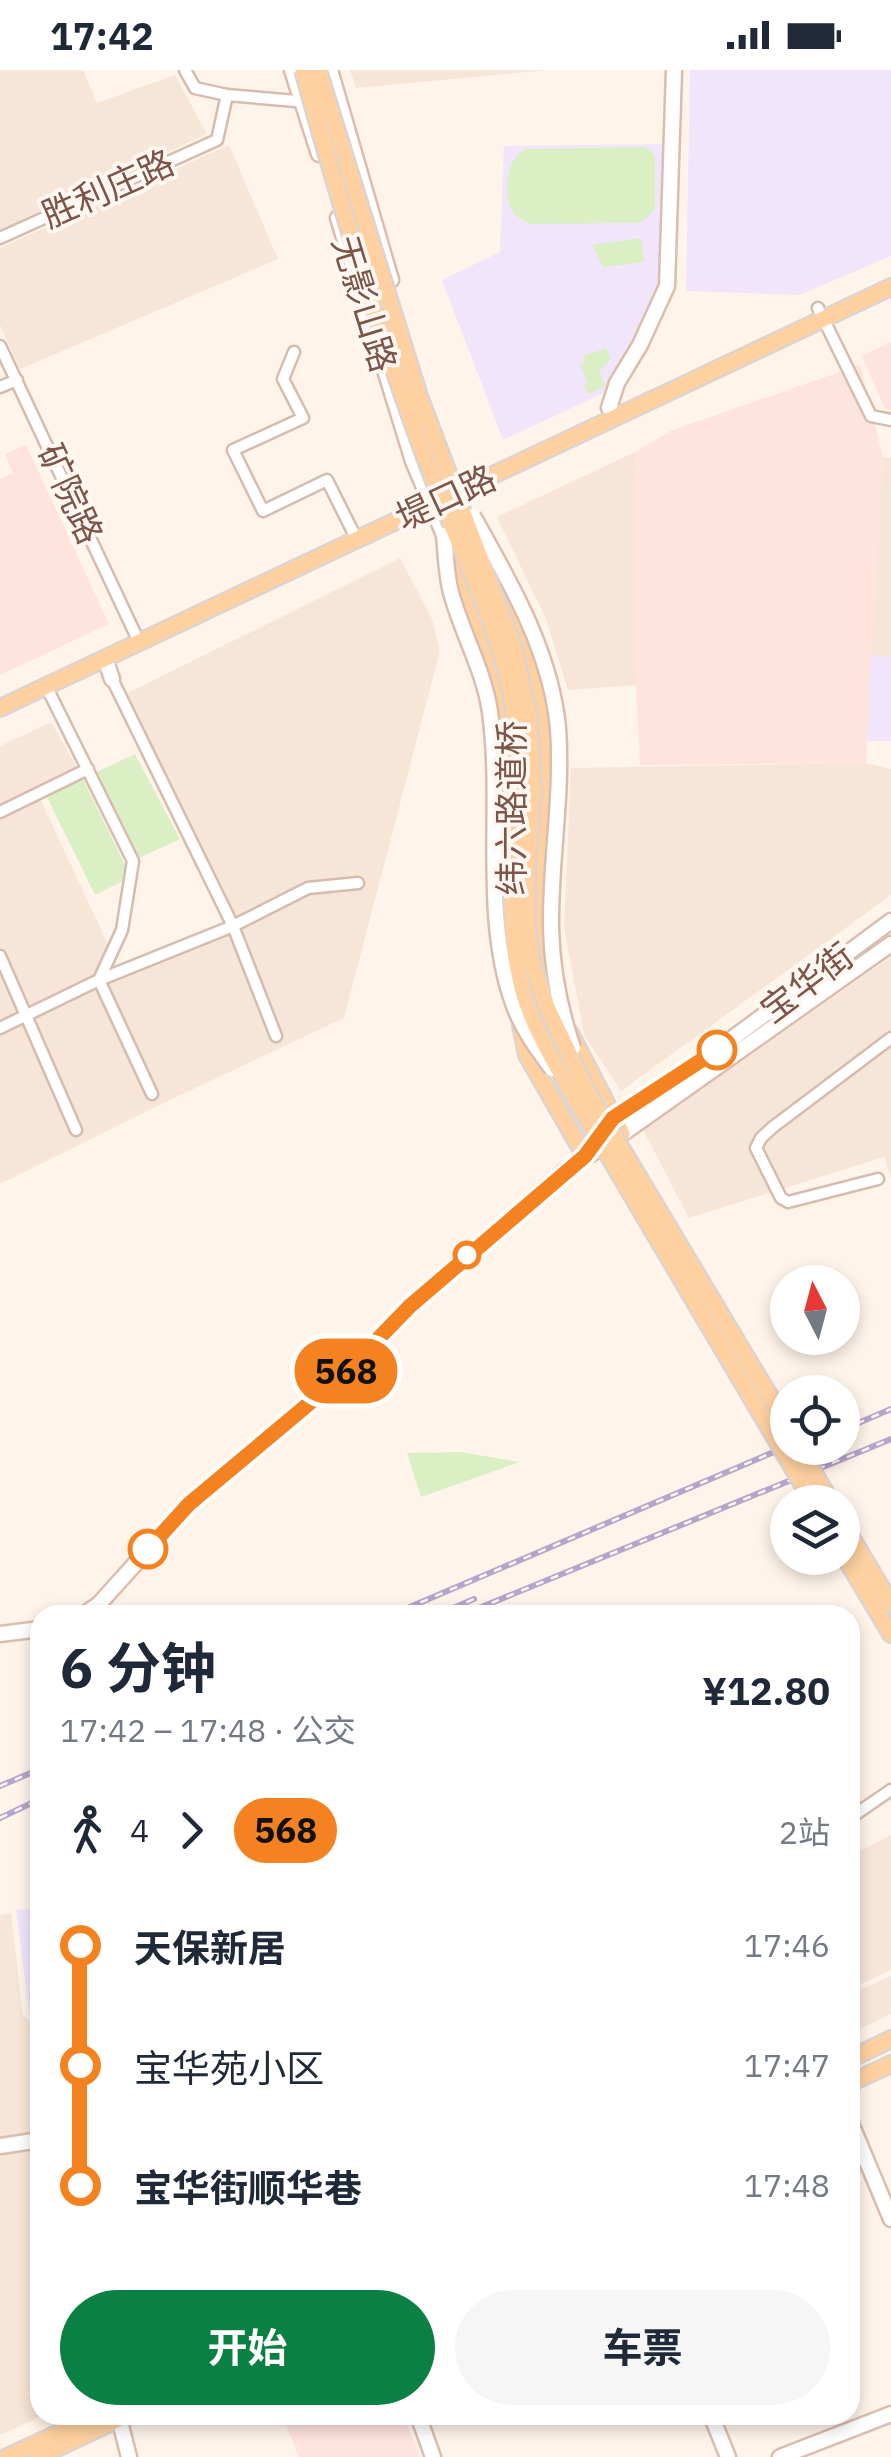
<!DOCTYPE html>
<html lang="zh">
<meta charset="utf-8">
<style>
body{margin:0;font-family:"IBM Plex Sans","Noto Sans SC",sans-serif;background:#f6f6f7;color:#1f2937;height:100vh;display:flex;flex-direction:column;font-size:38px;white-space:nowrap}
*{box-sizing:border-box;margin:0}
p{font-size:32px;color:#747a83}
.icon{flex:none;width:55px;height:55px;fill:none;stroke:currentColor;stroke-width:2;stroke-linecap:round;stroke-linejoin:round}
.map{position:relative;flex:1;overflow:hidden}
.panel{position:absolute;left:30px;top:1535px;width:830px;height:820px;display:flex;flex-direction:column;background:#fff;border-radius:30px;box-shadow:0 5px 15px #0003}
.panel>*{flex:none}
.badge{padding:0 20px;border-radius:32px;font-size:35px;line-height:65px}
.needle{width:65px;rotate:354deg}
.controls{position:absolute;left:770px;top:1195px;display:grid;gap:20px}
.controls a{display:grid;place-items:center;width:90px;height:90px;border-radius:50%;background:#fff;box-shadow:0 5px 15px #0003;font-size:50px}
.map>.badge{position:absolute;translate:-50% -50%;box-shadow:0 0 0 5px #fff}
.legs{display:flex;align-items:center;gap:15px;height:110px;padding:0 30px;font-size:32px}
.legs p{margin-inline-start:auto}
.headline{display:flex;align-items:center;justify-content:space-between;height:170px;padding:0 30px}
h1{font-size:55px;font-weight:700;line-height:75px}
.cta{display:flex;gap:20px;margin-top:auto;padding:20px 30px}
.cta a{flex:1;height:115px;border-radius:60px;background:#0b8043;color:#fff;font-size:40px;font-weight:700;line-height:115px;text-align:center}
.cta a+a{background:#f6f6f7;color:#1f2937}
ul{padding:0 30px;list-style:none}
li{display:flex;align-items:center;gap:35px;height:120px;font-size:38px}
li i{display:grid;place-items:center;width:15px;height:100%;margin:0 12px;background:currentColor}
li i::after{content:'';width:25px;height:25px;margin:-12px;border:8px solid;border-radius:50%;background:#fff}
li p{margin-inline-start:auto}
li:first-child i{background:linear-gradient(#0000 50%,currentColor 0)}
li:last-child i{background:linear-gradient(currentColor 50%,#0000 0)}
.status{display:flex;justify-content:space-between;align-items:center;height:70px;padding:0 50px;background:#fff;direction:ltr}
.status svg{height:28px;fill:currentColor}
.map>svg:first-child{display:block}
.residential{fill:#f7e5d7}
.commercial{fill:#ffe3dd}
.education{fill:#f1e5fc}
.green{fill:#dbefc5}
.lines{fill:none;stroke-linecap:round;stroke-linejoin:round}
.street-casing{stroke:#d5bcaf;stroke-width:15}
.secondary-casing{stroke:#dbbdae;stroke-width:19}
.primary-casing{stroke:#ddd3cf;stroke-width:20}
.street{stroke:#fff;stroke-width:10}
.secondary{stroke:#fff;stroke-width:14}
.primary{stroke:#ffd1a0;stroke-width:15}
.rail-casing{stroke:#b5a4cc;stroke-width:6}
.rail{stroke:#fff8f2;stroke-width:2.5;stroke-dasharray:8;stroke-linecap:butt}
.secondary-bridge-casing{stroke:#dbbdae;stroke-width:19;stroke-linecap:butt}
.primary-bridge-casing{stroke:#ddd3cf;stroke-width:20;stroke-linecap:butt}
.secondary-bridge{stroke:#fff;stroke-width:14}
.primary-bridge{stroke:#ffd1a0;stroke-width:15}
.line-1-casing{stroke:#fff;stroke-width:22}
.line-1{stroke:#f58220;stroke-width:15}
.stop-1-dot{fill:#fff;stroke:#f58220;stroke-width:5}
.labels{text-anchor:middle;stroke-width:8;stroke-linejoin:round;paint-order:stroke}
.street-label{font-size:35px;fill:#7d5548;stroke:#fff8f2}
</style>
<div class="status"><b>17:42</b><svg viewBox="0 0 49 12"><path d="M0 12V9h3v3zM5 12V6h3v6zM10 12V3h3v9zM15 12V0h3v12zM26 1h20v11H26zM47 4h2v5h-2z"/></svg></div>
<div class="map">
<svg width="891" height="2387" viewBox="0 0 891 2387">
<rect width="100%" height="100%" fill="#fff4e9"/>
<path class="residential" d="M0,0H83L97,33L175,5L207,64L0,160Z
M350,0H548L356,18Z
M229,75L278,189L20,299L0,255V178Z
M637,381L636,615L568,620L546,549L497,447Z
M883,387L891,388V587L871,585Z
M400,488L432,549L440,581L344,948L157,1036L0,1114V676L51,652L80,703L38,724L112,883L99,909L233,856L113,609L128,623Z
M866,693L891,699V825L621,1021L584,965L564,857L571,698Z
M891,887V1108L884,1087L689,1148L643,1060Z
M891,1765V1900L850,1919V1786Z
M11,1843L23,1945L40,1959V2345H44L0,2365V1845Z
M891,1906V1944L850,1964V1924Z"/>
<path class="commercial" d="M891,272V340L885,339L862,286Z
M860,295L883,387L866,693L640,695L636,615L637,381L670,361Z
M26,375L109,554L0,605V409L13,403L5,384Z
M282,2345H403L420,2387H299Z"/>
<path class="education" d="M690,0H891V186L799,225L686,221Z
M665,74L664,214L608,321L503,370L442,210L500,182L504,76Z
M871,585L891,587V671H867Z
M40,1838V1950L29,1941L16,1840Z"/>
<path class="green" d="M642,77L651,80L655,88V140L640,153L530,154C528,153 516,146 515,145C500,127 506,89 525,79Z
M641,168L644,192L603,197L592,175Z
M606,278L611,288L599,302L606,316L589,324L583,316L588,313L580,295L585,292L583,286Z
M135,684L180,769L139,788L97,702Z
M80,703L131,807L95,825L44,721Z
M460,1382L520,1392L421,1427L407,1383Z"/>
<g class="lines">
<g class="street-casing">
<path id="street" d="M227,25L307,32
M0,168L217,70L227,25L195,18L185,0
M818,238L871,346L891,350
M0,276L139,572
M294,282L283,309L303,348L233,380L263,441L327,410L357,470
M0,317L17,310
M112,609L233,856L276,966
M0,742L88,699
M0,886L76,1060
M0,958L99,910L122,860L133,791L50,624
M152,1024L99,910L233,856L308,818L358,813
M878,1109L788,1132L781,1128L756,1078L761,1068L773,1057L891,968
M850,1748L891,1720"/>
</g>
<g class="secondary-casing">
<path id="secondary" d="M292,0L319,84
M330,0L391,210
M338,148L413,391L444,465
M609,338L617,313L640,275L667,216L674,0
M108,597L112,609
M609,1053L718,979L891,851
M83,1545L99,1534L189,1434L342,1305L410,1236L566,1100L622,1064L891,874
M0,1564L40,1559
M850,2051L891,2149
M0,2076L40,2070
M418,2345L433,2387
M711,2345L728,2387
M119,2348L129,2387
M780,2387L891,2344"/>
</g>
<g class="primary-casing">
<path id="primary" d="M445,468L492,585L500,622L506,880
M488,482C511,538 539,598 542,659C546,735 526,878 559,943
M0,638L891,217
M521,956L527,985L585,1086
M570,963L622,1064
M842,1452L891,1534
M842,1482L891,1564
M850,1989L891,1969
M850,2013L891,1994
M7,2387L98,2345
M38,2387L127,2345"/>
</g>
<use href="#street" class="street"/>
<use href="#secondary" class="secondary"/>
<use href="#primary" class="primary"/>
<g class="rail-casing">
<path id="rail" d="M842,1360L891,1339
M391,1545L788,1376
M437,1545L474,1529
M462,1545L891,1369
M0,1716L40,1699
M0,1748L40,1729"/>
</g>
<use href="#rail" class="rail"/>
<g class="secondary-bridge-casing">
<path id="secondary-bridge" d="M473,446C510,512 551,582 558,658C563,725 550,791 551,858C552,898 560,940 573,978
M444,465C446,484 446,507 452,526C463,565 484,601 490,642C503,736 481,844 513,933C521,957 537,979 552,999"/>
</g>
<g class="primary-bridge-casing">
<path id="primary-bridge" d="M303,0C339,131 379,263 426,390C453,465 492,539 510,617C532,717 497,818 522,918C532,956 555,992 574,1027L813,1432
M318,0L419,326L513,575L529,647L533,721L527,796V856L533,896L546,935L587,1021L788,1357
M799,1378L831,1432"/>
</g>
<use href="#secondary-bridge" class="secondary-bridge"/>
<use href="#primary-bridge" class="primary-bridge"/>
</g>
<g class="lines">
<g class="line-1-casing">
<path id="line-1" d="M148,1479L189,1434L342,1306L410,1236L585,1086L613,1048L717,980"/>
</g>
<use href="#line-1" class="line-1"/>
</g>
<g class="stop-1-dot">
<circle cx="717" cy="980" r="18"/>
<circle cx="467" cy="1185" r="12"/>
<circle cx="148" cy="1479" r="18"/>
</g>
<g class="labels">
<g class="street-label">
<text transform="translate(108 119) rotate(-24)" y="12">胜利庄路</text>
<text transform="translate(364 234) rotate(73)" y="12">无影山路</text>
<text transform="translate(70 424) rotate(65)" y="12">矿院路</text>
<text transform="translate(446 428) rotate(-25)" y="12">堤口路</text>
<text transform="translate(512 738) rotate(-90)" y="12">纬六路道桥</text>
<text transform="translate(807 913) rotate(-37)" y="12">宝华街</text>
</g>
</g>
</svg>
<div class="controls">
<a><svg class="needle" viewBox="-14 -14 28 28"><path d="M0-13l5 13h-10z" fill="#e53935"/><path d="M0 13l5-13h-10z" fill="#747a83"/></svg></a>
<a><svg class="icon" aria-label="locate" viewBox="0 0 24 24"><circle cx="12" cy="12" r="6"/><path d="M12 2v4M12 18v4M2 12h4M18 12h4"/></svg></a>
<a><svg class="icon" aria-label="layers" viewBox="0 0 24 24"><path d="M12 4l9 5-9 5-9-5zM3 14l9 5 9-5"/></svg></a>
</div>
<b class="badge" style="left:346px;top:1301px;background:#f58220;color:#111">568</b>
<section class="panel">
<div class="headline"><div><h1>6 分钟</h1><p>17:42 – 17:48 · 公交</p></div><b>¥12.80</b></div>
<div class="legs"><svg class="icon" aria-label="walk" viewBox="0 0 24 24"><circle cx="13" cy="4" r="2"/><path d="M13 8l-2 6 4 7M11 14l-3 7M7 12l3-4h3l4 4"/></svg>4<svg class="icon" aria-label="forward" viewBox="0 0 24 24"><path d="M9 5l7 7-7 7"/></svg><b class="badge" style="background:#f58220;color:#111">568</b><p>2站</p></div>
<ul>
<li><i style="color:#f58220"></i><b>天保新居</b><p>17:46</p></li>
<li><i style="color:#f58220"></i><span>宝华苑小区</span><p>17:47</p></li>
<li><i style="color:#f58220"></i><b>宝华街顺华巷</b><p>17:48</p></li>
</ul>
<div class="cta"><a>开始</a><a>车票</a></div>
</section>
</div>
